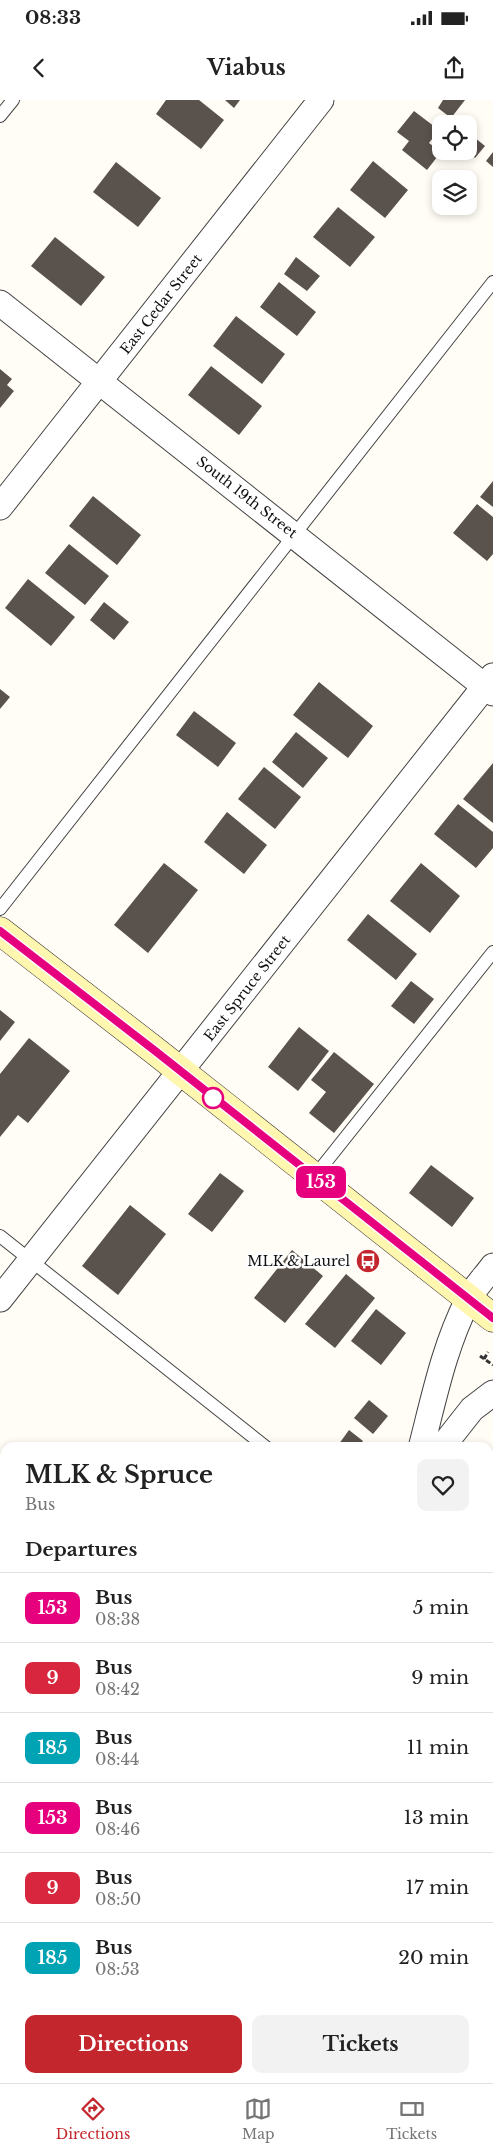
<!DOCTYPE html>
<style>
body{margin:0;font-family:"Libre Baskerville",serif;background:#f2f2f2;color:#222;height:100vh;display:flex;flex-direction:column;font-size:19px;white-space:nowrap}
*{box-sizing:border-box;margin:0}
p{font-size:16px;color:#767676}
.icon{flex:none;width:28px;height:28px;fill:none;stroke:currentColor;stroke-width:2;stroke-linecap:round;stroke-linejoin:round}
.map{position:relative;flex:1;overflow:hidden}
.drawer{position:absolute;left:0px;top:1342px;width:494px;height:641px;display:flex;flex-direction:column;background:#fff;border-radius:15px 15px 0 0;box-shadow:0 2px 8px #0003}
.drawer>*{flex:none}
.badge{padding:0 10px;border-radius:8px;font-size:18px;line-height:32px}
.buttons{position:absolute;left:432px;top:15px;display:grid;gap:10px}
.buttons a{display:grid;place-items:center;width:45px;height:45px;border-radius:10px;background:#fff;box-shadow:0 2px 8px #0003;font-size:25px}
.map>.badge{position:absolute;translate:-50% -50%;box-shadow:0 0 0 2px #fff}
h2{padding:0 25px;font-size:19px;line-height:45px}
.round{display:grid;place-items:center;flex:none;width:52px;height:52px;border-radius:10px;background:#f2f2f2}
.head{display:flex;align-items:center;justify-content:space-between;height:85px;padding:0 25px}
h1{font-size:24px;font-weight:700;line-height:38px}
.cta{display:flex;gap:10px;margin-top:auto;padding:10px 25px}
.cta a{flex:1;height:58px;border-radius:10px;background:#c4262e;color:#fff;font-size:20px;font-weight:700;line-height:58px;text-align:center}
.cta a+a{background:#f2f2f2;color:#222}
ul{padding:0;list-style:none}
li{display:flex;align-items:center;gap:15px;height:70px;padding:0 25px;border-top:1px solid #e0e0e0}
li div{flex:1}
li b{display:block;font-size:19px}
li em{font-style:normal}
li .badge{min-width:55px;font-weight:700;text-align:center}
.status{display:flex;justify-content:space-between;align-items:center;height:35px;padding:0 25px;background:#fff;direction:ltr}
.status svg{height:14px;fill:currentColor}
header{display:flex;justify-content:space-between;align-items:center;height:65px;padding:0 25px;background:#fff;font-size:22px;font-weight:700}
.tab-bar{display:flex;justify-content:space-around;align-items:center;height:70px;border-top:1px solid #e0e0e0;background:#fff;font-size:14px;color:#767676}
.tab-bar a{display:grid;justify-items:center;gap:2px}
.tab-bar .selected{color:#c4262e}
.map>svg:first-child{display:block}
.building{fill:#5a524d}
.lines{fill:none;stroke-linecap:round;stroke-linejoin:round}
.lane-casing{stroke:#444;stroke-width:14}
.street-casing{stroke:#444;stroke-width:27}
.secondary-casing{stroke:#333;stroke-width:29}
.path{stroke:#333;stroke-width:3;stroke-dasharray:5 2.5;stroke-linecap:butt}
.lane{stroke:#fff;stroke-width:12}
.street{stroke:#fff;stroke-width:25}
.secondary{stroke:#fff6b0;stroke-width:28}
.line-casing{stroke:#fff;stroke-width:11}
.line{stroke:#e6007e;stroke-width:8}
.stop-dot{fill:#fff;stroke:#e6007e;stroke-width:2.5}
.labels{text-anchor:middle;stroke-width:5;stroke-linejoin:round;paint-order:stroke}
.street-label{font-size:14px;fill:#111;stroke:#fff}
.poi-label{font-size:14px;fill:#111;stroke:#fff;text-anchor:end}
</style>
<div class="status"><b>08:33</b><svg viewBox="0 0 49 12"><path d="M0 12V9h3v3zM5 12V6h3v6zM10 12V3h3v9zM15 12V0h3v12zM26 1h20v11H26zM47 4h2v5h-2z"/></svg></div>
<header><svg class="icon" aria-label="back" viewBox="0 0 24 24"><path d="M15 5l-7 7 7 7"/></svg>Viabus<svg class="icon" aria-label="share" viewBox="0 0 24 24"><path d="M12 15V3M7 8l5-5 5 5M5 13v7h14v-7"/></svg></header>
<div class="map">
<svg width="493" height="1983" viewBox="0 0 493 1983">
<rect width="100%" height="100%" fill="#fffdf5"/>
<path class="building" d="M166,0H199L224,20L201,49L156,14Z
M225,0H240L234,8Z
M443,0H465L451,18L438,8Z
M414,11L439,30L429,43L441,52L427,70L402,50L409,41L397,32Z
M469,33L485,46L475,58L467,51H469Z
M493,52V67L486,61Z
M373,61L408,90L385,118L350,90Z
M116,62L161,98L138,127L93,92Z
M338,107L375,137L350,167L313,137Z
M55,137L105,177L81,206L31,166Z
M296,157L320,176L307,191L284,174Z
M279,182L316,212L297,236L260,207Z
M236,216L285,254L262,284L213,246Z
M211,266L262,306L239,335L188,295Z
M0,269L12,279L7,285L14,291L0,308Z
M493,381V407L480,397Z
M93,396L141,435L117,465L69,426Z
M477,404L493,417V454L487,461L453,433Z
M69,444L109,476L85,505L45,473Z
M28,479L75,517L51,546L5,508Z
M104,502L129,522L114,540L90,520Z
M319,582L373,626L348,658L293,615Z
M0,589L10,597L0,609Z
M194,611L236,643L218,667L176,635Z
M296,632L328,658L303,688L272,662Z
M493,663V723L463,699Z
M264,667L301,697L275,729L238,699Z
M458,704L493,732V748L476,768L434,734Z
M227,712L267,745L244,774L204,742Z
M164,763L198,790L148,853L114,825Z
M421,763L460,796L430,833L390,801Z
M368,814L417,854L396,880L347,840Z
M411,881L434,899L414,924L391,906Z
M0,910L15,922L0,941Z
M299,927L329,951L298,991L268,967Z
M29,938L70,971L28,1023L18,1015L0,1037V974Z
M334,952L374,984L334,1033L309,1013L326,992L311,980Z
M431,1065L474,1098L452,1127L409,1093Z
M220,1073L244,1091L212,1132L188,1114Z
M130,1105L166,1134L118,1195L82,1166Z
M292,1150L323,1176L285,1223L254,1198Z
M346,1174L375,1198L335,1248L305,1224Z
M376,1209L406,1233L381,1265L351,1241Z
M369,1300L388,1316L373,1334L354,1318Z
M349,1330L363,1341L358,1348H336Z
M14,1979H63L60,1983H11Z"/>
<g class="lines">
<g class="lane-casing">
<path id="lane" d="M0,16L13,0
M0,809L493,182
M314,1077L493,852
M0,1136L267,1348
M489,1523L493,1526
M256,1979L261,1983"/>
</g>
<g class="street-casing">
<path id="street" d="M0,203L493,593
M0,407L321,0
M0,1199L493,576
M421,1348C434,1298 444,1247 468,1200C474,1188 485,1177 493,1166
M433,1348L446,1342L472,1309L493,1293
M0,1490L5,1494
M489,1848L493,1852
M0,1921L5,1915"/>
</g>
<g class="secondary-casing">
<path id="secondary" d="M0,831L154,950L493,1218"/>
</g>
<path class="path" d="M480,1256L493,1265
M484,1259L488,1252"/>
<use href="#lane" class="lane"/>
<use href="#street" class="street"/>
<use href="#secondary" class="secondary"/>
</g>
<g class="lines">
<g class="line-casing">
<path id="line" d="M0,831L154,950L493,1218"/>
</g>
<use href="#line" class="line"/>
</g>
<defs>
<g id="bus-disc" transform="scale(1.25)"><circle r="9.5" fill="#c4262e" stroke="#fff"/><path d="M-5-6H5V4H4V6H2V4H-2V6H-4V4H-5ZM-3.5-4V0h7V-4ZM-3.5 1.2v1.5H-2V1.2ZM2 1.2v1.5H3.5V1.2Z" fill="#fff"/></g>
</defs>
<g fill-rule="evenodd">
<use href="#bus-disc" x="368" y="1161"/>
</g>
<circle class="stop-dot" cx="213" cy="998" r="10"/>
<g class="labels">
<g class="street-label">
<text transform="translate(161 204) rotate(-52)" y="5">East Cedar Street</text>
<text transform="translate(247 397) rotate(38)" y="5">South 19th Street</text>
<text transform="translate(247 888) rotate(-52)" y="5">East Spruce Street</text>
</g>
<g class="poi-label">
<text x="350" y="1166">MLK &amp; Laurel</text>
</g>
</g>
</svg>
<div class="buttons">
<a><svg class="icon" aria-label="locate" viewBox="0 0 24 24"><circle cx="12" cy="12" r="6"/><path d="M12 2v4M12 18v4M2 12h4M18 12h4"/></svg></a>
<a><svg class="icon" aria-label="layers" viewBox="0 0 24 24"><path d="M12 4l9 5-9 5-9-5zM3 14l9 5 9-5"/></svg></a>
</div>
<b class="badge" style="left:321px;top:1082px;background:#e6007e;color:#fff">153</b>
<section class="drawer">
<div class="head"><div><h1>MLK &amp; Spruce</h1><p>Bus</p></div><a class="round"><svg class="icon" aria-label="heart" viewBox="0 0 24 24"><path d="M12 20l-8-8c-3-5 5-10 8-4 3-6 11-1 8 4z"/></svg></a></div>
<h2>Departures</h2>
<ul>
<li><span class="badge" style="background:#e6007e;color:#fff">153</span><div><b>Bus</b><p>08:38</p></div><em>5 min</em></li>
<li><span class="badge" style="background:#d7263d;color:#fff">9</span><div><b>Bus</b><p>08:42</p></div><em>9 min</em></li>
<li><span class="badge" style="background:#00a3b4;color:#fff">185</span><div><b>Bus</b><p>08:44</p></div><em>11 min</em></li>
<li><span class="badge" style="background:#e6007e;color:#fff">153</span><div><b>Bus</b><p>08:46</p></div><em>13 min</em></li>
<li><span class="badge" style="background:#d7263d;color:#fff">9</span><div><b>Bus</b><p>08:50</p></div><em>17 min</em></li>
<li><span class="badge" style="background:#00a3b4;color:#fff">185</span><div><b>Bus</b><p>08:53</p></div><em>20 min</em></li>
</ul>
<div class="cta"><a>Directions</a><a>Tickets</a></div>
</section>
</div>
<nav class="tab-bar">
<a class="selected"><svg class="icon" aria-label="directions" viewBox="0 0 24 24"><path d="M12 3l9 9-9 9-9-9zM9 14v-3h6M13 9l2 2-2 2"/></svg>Directions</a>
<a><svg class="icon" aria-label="map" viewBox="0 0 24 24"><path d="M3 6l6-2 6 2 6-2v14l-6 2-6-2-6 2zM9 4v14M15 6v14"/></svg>Map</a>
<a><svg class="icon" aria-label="tickets" viewBox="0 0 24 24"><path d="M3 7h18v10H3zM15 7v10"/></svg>Tickets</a>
</nav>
